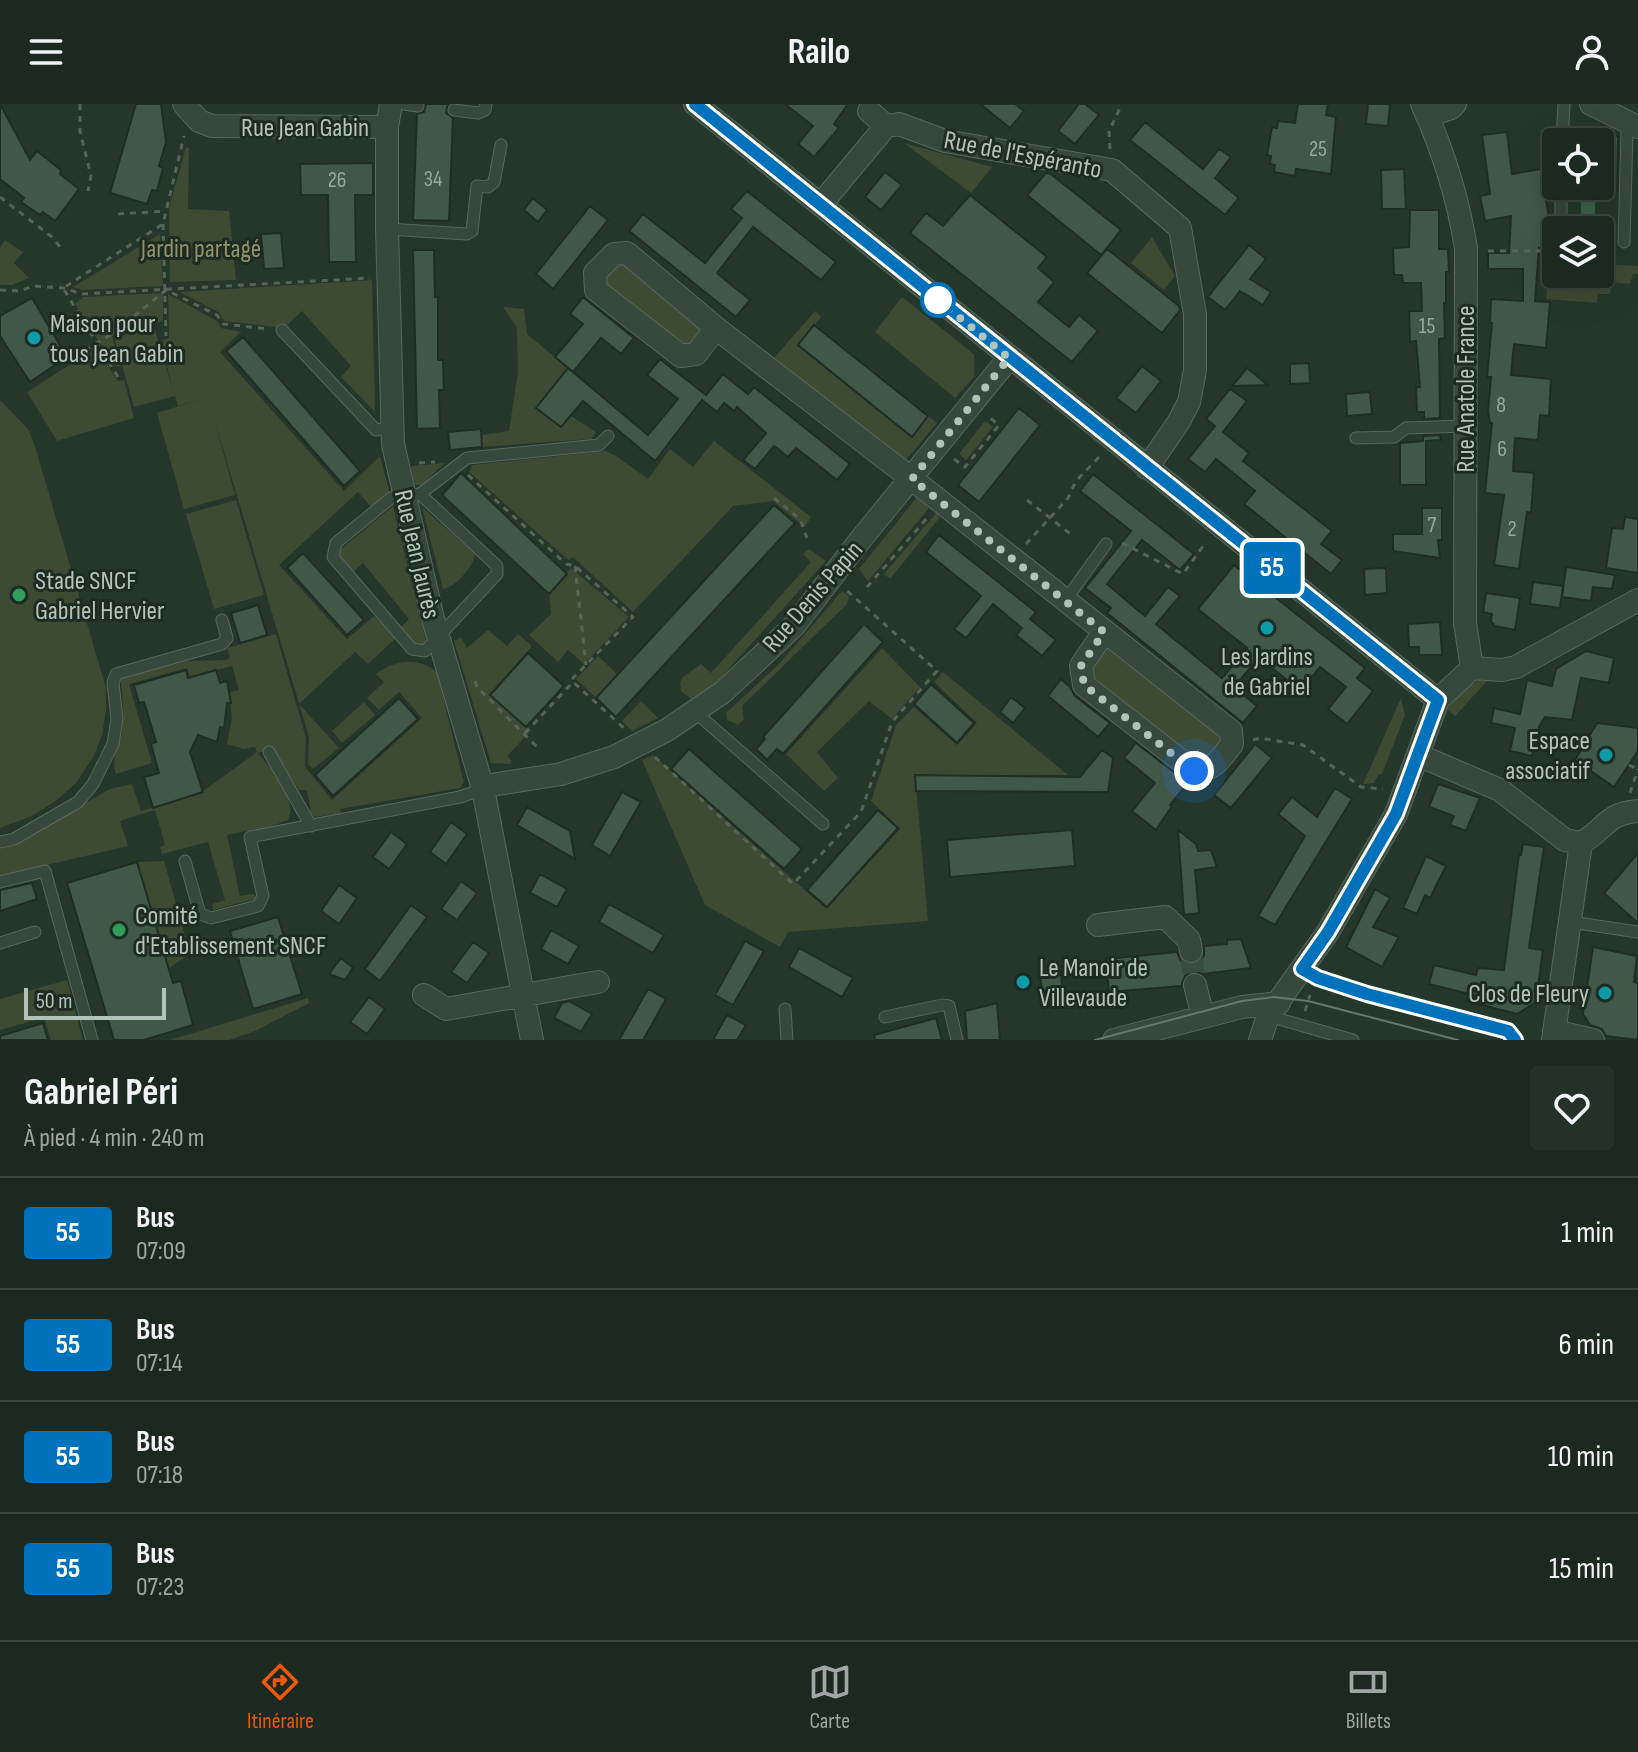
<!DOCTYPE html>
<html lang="fr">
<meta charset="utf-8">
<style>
body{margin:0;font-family:"Sofia Sans Condensed",sans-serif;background:#243129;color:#f1f3f6;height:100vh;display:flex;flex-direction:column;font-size:30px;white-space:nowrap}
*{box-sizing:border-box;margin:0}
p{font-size:26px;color:#a0a6a5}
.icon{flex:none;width:44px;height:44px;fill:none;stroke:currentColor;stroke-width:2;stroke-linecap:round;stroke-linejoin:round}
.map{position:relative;height:936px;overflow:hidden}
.details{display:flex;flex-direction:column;background:#1b2920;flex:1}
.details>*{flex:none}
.badge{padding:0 16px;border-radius:6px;font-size:28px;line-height:52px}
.controls{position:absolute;left:1542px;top:24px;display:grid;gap:16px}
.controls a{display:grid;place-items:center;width:72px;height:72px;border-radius:8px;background:#1b2920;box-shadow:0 8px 32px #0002,0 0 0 2px #39453e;font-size:40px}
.scale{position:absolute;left:24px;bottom:20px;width:142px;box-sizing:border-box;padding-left:8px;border:4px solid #b2c4b9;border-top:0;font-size:22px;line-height:28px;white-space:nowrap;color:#b2c4b9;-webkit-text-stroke:6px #1d2c22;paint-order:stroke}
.you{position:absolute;width:40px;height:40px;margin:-20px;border:6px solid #fff;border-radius:50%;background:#1a73e8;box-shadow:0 0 0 12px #1a73e833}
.map>.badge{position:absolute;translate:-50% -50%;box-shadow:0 0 0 4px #fff}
.round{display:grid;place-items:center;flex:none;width:84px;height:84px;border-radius:8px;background:#243129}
.headline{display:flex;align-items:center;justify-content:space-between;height:136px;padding:0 24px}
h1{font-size:38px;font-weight:700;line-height:60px}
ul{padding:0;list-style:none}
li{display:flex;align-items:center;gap:24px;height:112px;padding:0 24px;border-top:2px solid #39453e}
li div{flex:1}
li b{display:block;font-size:30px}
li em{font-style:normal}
li .badge{min-width:88px;font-weight:700;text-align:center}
header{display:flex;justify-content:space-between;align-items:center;height:104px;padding:0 24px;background:#1b2920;font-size:36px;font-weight:700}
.dock{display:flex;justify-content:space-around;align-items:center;height:112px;border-top:2px solid #39453e;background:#1b2920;font-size:22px;color:#a0a6a5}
.dock a{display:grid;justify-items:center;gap:4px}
.dock .active{color:#ea580c}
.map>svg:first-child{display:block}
.green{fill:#3d4a34}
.water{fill:#3d6049}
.building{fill:#415748;stroke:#1f2e24;stroke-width:2}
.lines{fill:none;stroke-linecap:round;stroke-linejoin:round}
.street-tunnel{stroke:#394c3f;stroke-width:22;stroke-dasharray:22 11;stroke-linecap:butt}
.lane-casing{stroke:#58685e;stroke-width:13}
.street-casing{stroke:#58685e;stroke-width:24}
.path{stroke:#566555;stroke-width:3;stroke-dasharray:6 6;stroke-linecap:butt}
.lane{stroke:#37483d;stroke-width:11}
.street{stroke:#37483d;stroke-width:22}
.tram{stroke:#65786c;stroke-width:2}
.line-casing{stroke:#fff;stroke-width:18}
.line{stroke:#0072bc;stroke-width:12}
.walk{stroke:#b2c4b9;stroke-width:8;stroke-dasharray:0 14.4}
.stop-dot{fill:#fff;stroke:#0072bc;stroke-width:4}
.culture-dot{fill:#0f9aa8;stroke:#1d2c22;stroke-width:3}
.leisure-dot{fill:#2e9e5b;stroke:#1d2c22;stroke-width:3}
.labels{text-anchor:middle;stroke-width:6;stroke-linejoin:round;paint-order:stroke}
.number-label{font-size:22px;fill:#96a99d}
.street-label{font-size:26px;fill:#b2c4b9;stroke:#1d2c22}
.park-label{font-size:26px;fill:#92916c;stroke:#1d2c22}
.poi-label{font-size:26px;fill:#b2c4b9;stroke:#1d2c22;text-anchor:start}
</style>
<header><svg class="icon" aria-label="menu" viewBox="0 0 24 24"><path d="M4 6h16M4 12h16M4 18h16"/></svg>Railo<svg class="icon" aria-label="person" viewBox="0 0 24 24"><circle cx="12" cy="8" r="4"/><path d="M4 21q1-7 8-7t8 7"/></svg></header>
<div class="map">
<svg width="1638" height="936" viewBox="0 0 1638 936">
<rect width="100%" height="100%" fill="#24372a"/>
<path class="green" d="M904,39L992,63L971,89Z
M186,43L189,44L188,105L229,107L236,176L170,178L169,104Z
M160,130L163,182L83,186L73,183Z
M1152,133L1175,172L1164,186L1131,159Z
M5,136L23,148L14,159L29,174L12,181H0V144Z
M1550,152H1556V170H1600V152H1616L1615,161L1638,162V170H1633L1630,180L1612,178L1610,190H1598L1597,199L1546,195Z
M619,154L701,222V231L693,241L683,245L601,183V172Z
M372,176L375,308L341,273L351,262L302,207L284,224L224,217L218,208L180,188Z
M163,189V217L112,232L120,262H115L75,200L83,193Z
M168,190L217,217L221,224L241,228L220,248L344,387L380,352L390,390L372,404L358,388L279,461L347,535L374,512L396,534L368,560L355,548L299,600L339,644L313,665L308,660L309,633L215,318L235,391L184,405L157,309L208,293L178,302L175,292L134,303L114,233L154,223L174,289L160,237L169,234Z
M902,193L974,250V273L955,294L875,228Z
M503,203L524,205L527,230L568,264L537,304L561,323L571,312L596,328L591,335L482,343L481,331L509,327L518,268L517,224Z
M815,207L821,213L798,241L912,332L928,312L937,319L907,355L899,354L774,254Z
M96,244L118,277L124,276L134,314L57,337L27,288Z
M0,296L28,325L34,339L106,584V606L102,631L94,652L76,679L57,696L32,712L0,724Z
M985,317L993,323L966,356L959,350Z
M714,337L811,413L805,423L773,397L733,402L633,508L573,453L568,456L469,368L472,361L606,347L616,352L648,375L670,345L693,363Z
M445,359L422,381H414L411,362Z
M917,393L929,404L868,477L859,465Z
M236,396L264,491L214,505L186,410Z
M393,402L427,541L415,542L399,525L409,515L363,459L352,469L336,449Z
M422,403L475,450C474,462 456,483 443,485Z
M936,409L940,413L890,475L884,470Z
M809,445L826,457L717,578L691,595L681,587L680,578L683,573L701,560L711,569L811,458L803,450Z
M571,464L629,513L584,560L568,546L558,558L529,531L551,510L549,490Z
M842,487L849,491L847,500L742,602L744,615L738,621L727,616L726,609L779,560Z
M488,526L507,542L518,530L532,542L490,590L531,627L507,652L512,657L510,660L491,659L454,537L461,533L467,544Z
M276,530L306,634L305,663L332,696L422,614L399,588L379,606L367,594L384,578L376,570C394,556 418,552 437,568L464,678L460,684L340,705L341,709L315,713L311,709L307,686H299L273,644L258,649C272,666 298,694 288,716L275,721L227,731L240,792L254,790L255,795L213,806L212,800L225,796L208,738L162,750L160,743L165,741L155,706L120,717L128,742L0,772V742L15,739L110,685L132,680L141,707L202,688L257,648L255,643L244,645L227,640L232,615L229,588L239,586L232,562L190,573L187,564L129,580L152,659L116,670C111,652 117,650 121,633C125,614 123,594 120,574L187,557L226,556L230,554L227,544Z
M882,544L920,583L892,615L869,597L817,648L838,674L824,687L786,650Z
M1102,544L1113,545L1221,632L1223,640L1197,660L1096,580L1091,562Z
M598,552L617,570L596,594L576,575Z
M943,568L1068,671H915L928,817L788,828L780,843L705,801L642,656L653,651L826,805L900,725L871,697L896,621L914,603L957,641L977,619L934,578Z
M1484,573L1488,576L1455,612L1447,605L1463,586Z
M1401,594L1405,611L1382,670L1378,671L1374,679L1363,680Z
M641,597L658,614L632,627L622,617Z
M364,598L375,611L342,639L332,627Z
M164,757L190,850L169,864L137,758Z
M67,876L83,936H51L44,914L0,926V895Z
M308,894L309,899L255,927L229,936H170Z"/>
<path class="water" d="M1581,92H1595V122H1581Z"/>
<path class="building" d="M0,0L30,56L37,47L61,66L60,70L79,85L55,117L43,108L40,111L21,98L24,94L0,75Z
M136,0H161L166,38L159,62L163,64L157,87L152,86L147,100L110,89Z
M426,0H448L446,9L453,14L449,117L413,116L417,10L424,8Z
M785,0H848L834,20L839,24L814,53L798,40L813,22Z
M980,0H1015L1024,7L1010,24Z
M1079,0H1085L1099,11L1075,40L1058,27Z
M1298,0H1328L1326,11L1336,13L1331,70L1296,65L1295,72L1274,68L1275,61L1270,60L1271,52L1267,51L1272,23L1277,24L1278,17L1295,19Z
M1368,0H1390L1388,22L1366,20Z
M1145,18L1203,65L1219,45L1231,53L1215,74L1239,94L1225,111L1130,36Z
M1507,28L1512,70L1541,65L1554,144H1539L1535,197L1550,198L1546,244L1514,240L1511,271L1551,275L1549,312L1540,311L1538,336L1515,334L1513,367L1534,369L1531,409L1527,408L1519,465L1494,461L1504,391L1485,389L1492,319H1490L1488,307L1491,273H1487L1492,219H1490L1491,195L1523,197V165H1488V149H1509L1511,112L1485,117L1480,92L1490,90L1482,31Z
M1600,32H1618L1617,87H1608V81H1603Z
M373,59V91H355L356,158H329L328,91H301L300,60Z
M1404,65L1406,105H1382L1381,66Z
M885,68L902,81L881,106L865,93Z
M1046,69L1051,70L1121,126L1101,151L1027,91Z
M747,87L836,158L821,176L753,123L717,169L750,196L736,213L629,127L643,110L705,159L742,114L731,105Z
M970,91L1047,153L1038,164L1054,178L1038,198L1069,223L1079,211L1098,227L1072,258L910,129L926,109L943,122Z
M533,94L547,106L538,118L524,106Z
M590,102L608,116L553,185L536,170Z
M1410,106H1439V145H1448L1449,168H1446V199H1444L1445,234L1439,235L1440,314L1424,315V308H1417L1416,283H1420L1416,237L1410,238L1409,207H1422L1421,179H1403L1402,171H1394L1393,144L1409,143Z
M281,129L284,164L264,165L261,130Z
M1249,141L1266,155L1250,175L1271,188L1263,201L1240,187L1225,206L1208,193Z
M1107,145L1179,202L1180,206L1162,229L1087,169Z
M413,146H434L435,193H438V256H443L444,286H439L440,324L417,325Z
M583,193L634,234L621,250L601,234L573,268L555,253L583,220L570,210Z
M32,194L67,253L30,278L0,232V212Z
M814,221L928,312L912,333L798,241Z
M243,233L360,367L344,382L226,247Z
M660,255L706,291L723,270L748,290L754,283L850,360L837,376L796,344L788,353L774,342L755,365L743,356L766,329L737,303L734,307L724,299L717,308L702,296L655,357L583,297L561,323L536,304L568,264L648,331L678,295L647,271Z
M1309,259L1310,279L1290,280V260Z
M1142,262L1161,277L1136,309L1116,294Z
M1247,264L1268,281L1232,282Z
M1230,285L1247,297L1223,328L1249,349L1243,357L1332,427L1321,440L1342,456L1331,470L1244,400L1255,387L1216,355L1205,368L1188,355L1215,322L1206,315Z
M1370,288L1372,310L1347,312L1346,290Z
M1019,304L1040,321L979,398L958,381Z
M481,325L482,343L450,346L448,328Z
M1440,331L1441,336L1426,337V381H1400V339L1423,337V332Z
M461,369L567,470L549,490L442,391Z
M1093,370L1194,450L1180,466L1142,436L1107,480L1145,512L1168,483L1180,492L1156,520L1222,574L1247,544L1198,505L1234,461L1365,564L1357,574L1373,587L1347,620L1328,605L1346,583L1320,563L1301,587L1259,554L1234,583L1257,602L1243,619L1107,509L1111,504L1085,484L1131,427L1080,387Z
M774,401L795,419L616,613L596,594Z
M1422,404H1442V436H1438L1440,454L1393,447V430H1422Z
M1625,413L1638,415V469L1606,464L1612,424L1623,425Z
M939,431L1036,508L1030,515L1056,536L1042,552L1016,531L1022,524L993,500L966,534L954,525L981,492L926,448Z
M303,449L364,516L347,531L287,464Z
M1566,463L1615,471L1612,485L1593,483L1591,497L1562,493Z
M1386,464L1387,489L1365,491L1364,465Z
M1533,478L1563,482L1560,504L1530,500Z
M1486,489L1520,494L1515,526L1495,522L1491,517L1492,510L1483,508Z
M258,501L267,531L240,539L231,509Z
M1440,518L1442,551H1419V543H1409L1408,520Z
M864,520L883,538L783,650L777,645L767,656L756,645L765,635L763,633Z
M1586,547L1614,554L1609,579L1581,574L1572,616L1545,613L1539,623L1532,652L1510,647L1515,624L1491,619L1494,604L1520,610L1527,576L1552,582L1556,565Z
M528,549L564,582L526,623L490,591Z
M186,566L188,574L216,566L220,579L227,577L231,599H227L224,624L220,623L217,638L198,631L190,648L203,688L153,704L144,673L159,669L151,640L156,638L144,598L139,599L134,581Z
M1061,575L1070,583L1075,592L1110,619L1098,633L1048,592Z
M931,580L974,619L957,639L914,600Z
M1011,593L1025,604L1013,619L1000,608Z
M399,594L418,615L333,692L315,671Z
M1597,619L1638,624V647L1614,683L1575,656Z
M1136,639L1188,679L1170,701L1172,702L1156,726L1132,707L1155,679L1124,654Z
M1255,640L1272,654L1231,704L1214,691Z
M689,645L802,745L784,765L671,665Z
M1102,646L1113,654L1108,688L916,687L915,671L1080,673Z
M1438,680L1480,694L1466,727L1450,721L1454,712L1429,703Z
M1335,684L1352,695L1275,821L1258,812L1305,732L1278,710L1292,693L1317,713Z
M622,688L641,698L610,752L592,741Z
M527,703L570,727L575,755L517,721Z
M878,706L898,724L827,803L807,786Z
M451,718L467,730L446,760L430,748Z
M1072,726L1075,762L950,773L947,736Z
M1178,726L1196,740L1198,747L1211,746L1217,763L1195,766L1199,809L1184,811Z
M391,728L407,740L389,765L373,753Z
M1523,740L1544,743L1529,844L1543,846L1536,898L1517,910L1467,897L1469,890L1429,880L1434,861L1476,871L1478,864L1504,866L1519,750L1521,751Z
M1638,749V819L1604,789Z
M1426,752L1446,762L1430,794L1425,791L1417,810L1403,804Z
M137,758L173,879L181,877L193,921L144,936H114L67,779Z
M540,770L567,785L557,803L530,789Z
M461,777L477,789L457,816L441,805Z
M32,779L37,795L0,807V786Z
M339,781L357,794L339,820L321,807Z
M1375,785L1390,794L1373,823L1399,833L1382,863L1346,843Z
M609,800L664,831L653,849L599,818Z
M411,801L427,813L380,877L365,865Z
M278,813L302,890L253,905L230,827Z
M551,826L579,842L568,860L541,845Z
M1241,835L1251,864L1203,870L1192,867L1185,872L1181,882L1109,888L1106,855L1177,848L1181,857L1193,861L1204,852V842L1227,840V836Z
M745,837L764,847L733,901L715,891Z
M473,838L489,849L467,879L451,868Z
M1593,843L1637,852L1634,878L1638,879V936L1606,932L1602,925L1590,921L1583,910Z
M799,844L853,874L842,893L789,863Z
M341,854L353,864L345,876L329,870Z
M1061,871L1063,889L1043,891L1040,873Z
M648,885L666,895L651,922L643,936H619Z
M369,893L385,905L367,930L350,918Z
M569,897L592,910L581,928L554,914L562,899Z
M997,899L1000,936H967L965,907Z
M727,911L746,921L737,936H713Z
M936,914L942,936H875L874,931Z
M43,919L48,936H0V932Z"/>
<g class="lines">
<path class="street-tunnel" d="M1191,847L1195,881"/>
<g class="lane-casing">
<path id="lane" d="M404,0L418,2
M454,6L478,9L485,6L486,0
M1562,38L1564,0
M1561,113V82
M387,125L467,130L472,127L477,82L488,83L494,78L501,41
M1624,138L1627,29L1632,20
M282,226L376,326L392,323
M1356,334L1394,333L1406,324L1465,322
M420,390L497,462V470L425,547L412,545L333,453L336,439L391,394Z
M420,390L467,354L599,341L608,332
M1065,497L1106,440
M694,607L823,720
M269,648L311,722
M0,738L14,735L78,698L93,680L113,640L117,615L113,579L116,570L222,540L227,534L222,516
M185,757L200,810L211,814L258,802L263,792L250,733L460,693L483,685
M0,778L45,767L92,936
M1571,818L1638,828
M0,839L35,828
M1302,865L1318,874L1367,890L1508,927L1515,936
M785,905L787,936
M1268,912L1353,936
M885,913L942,901L949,902L957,936"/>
</g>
<g class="street-casing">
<path id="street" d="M184,0L199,17L212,22L387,23
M391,0L387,23V125L393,340L433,515L483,685L532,936
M695,0L1438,596
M1422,0C1443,46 1458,94 1466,144L1465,519L1472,564
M1591,0L1638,23
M869,7L886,22
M1427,12L1451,4L1455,0
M821,100L886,22L899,20L945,37L1112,66L1180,124L1195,210V266L1189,298L1178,319L1147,364
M716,224L696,250L681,252L596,186L595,169L614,150L627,149L716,224L912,375L1231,627L1232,640C1221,654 1214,667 1194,667L1084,581L1081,562L1104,528
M1418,651L1500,686L1565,736L1581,739
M483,685L491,681L561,670L614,653L667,626L723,588L794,522L861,435L1009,254
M1581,739C1607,725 1604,710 1638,707
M1098,821L1165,813L1189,836L1191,847
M1195,881L1203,913
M424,891L446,905L598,878
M1554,927L1593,936
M1114,936L1242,903L1279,899
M1260,936L1268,912L1328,828L1396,710L1438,596L1472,564L1502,566L1516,563L1638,496
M1553,936L1581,739"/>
</g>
<path class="path" d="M80,0V27L91,72L88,87
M1110,45L1109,27L1122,0
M0,93L52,133L61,144
M118,110L166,107
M163,120L166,232
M1488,147H1556
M1600,147H1612
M0,186L20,187L33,182L63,184L82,190L370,174
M75,253L115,228L166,186L217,211L223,220L269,225
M118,273L63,184L163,120L184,32
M954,355L965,363L999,321L989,313
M419,359L435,358
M468,371L566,460L575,462L633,513L573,574V578
M774,394L800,415L807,434
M1027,396L1073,432
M1122,439L1183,470L1206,438
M1026,440L1068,394L1076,377L1100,352
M575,462L586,561
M867,483L928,413
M475,577L477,583L538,644
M525,629L573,578L625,625
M1253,636L1260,634L1303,641L1361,683L1383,685
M655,653L793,780L861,708L892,618L937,567L845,485
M1629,661L1637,665
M1630,689L1638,665
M1305,907L1310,891"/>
<use href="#lane" class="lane"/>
<use href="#street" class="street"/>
<path class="tram" d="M1095,936L1242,897L1274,893L1308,897L1458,936"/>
</g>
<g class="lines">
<g class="line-casing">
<path id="line" d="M695,0L1438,596L1396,710L1328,828L1302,865L1318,874L1367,890L1508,927L1515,936"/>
</g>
<use href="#line" class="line"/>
<path class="walk" d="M938,196L1009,254L912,375L1104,528L1081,562L1084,581L1194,667"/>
</g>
<circle class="stop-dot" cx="938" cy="196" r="16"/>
<g class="culture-dot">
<circle cx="34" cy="234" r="8"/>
<circle cx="1267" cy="524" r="8"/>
<circle cx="1606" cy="651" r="8"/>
<circle cx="1023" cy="878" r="8"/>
<circle cx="1605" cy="889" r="8"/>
</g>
<g class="leisure-dot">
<circle cx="19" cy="491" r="8"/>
<circle cx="119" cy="826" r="8"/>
</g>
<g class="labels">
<g class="number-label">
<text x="1318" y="52">25</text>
<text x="433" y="82">34</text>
<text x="337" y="83">26</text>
<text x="1427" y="229">15</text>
<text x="1501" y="308">8</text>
<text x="1502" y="352">6</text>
<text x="1432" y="428">7</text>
<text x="1512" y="432">2</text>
</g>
<g class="street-label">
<text x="305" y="32">Rue Jean Gabin</text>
<text transform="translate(1023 50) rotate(11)" y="9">Rue de l'Espéranto</text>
<text transform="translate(1465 285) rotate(-90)" y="9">Rue Anatole France</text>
<text transform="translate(418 450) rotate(77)" y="9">Rue Jean Jaurès</text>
<text transform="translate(812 492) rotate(-49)" y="9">Rue Denis Papin</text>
</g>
<g class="park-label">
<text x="201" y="153">Jardin partagé</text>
</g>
<g class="poi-label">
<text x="50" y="228">Maison pour<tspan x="50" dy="30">tous Jean Gabin</tspan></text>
<text x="35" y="485">Stade SNCF<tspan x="35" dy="30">Gabriel Hervier</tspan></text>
<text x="1267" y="561" text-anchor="middle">Les Jardins<tspan x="1267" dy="30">de Gabriel</tspan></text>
<text x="1590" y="645" text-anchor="end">Espace<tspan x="1590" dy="30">associatif</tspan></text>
<text x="135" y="820">Comité<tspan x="135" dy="30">d'Etablissement SNCF</tspan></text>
<text x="1039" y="872">Le Manoir de<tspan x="1039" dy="30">Villevaude</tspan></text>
<text x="1589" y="898" text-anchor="end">Clos de Fleury</text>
</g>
</g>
</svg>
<div class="controls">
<a><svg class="icon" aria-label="locate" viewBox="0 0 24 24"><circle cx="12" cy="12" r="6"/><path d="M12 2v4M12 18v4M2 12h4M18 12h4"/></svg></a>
<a><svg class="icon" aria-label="layers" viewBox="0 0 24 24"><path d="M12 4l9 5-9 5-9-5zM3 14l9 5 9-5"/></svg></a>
</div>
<div class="scale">50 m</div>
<div class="you" style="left:1194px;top:667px"></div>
<b class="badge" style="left:1272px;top:464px;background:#0072bc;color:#fff">55</b>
</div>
<section class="details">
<div class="headline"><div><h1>Gabriel Péri</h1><p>À pied · 4 min · 240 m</p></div><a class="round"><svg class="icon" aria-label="heart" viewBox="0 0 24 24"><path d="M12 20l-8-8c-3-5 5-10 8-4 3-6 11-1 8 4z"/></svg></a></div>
<ul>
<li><span class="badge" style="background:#0072bc;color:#fff">55</span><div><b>Bus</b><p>07:09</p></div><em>1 min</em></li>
<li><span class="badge" style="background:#0072bc;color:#fff">55</span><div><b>Bus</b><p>07:14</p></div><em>6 min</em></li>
<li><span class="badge" style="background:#0072bc;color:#fff">55</span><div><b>Bus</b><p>07:18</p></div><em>10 min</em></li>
<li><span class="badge" style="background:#0072bc;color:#fff">55</span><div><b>Bus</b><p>07:23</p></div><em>15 min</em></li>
</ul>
</section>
<nav class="dock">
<a class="active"><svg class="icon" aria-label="directions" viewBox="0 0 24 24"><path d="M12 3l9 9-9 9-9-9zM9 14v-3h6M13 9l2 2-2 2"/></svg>Itinéraire</a>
<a><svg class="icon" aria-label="map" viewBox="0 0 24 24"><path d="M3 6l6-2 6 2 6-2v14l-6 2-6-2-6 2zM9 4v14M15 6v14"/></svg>Carte</a>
<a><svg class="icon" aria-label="tickets" viewBox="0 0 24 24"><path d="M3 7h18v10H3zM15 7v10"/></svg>Billets</a>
</nav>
